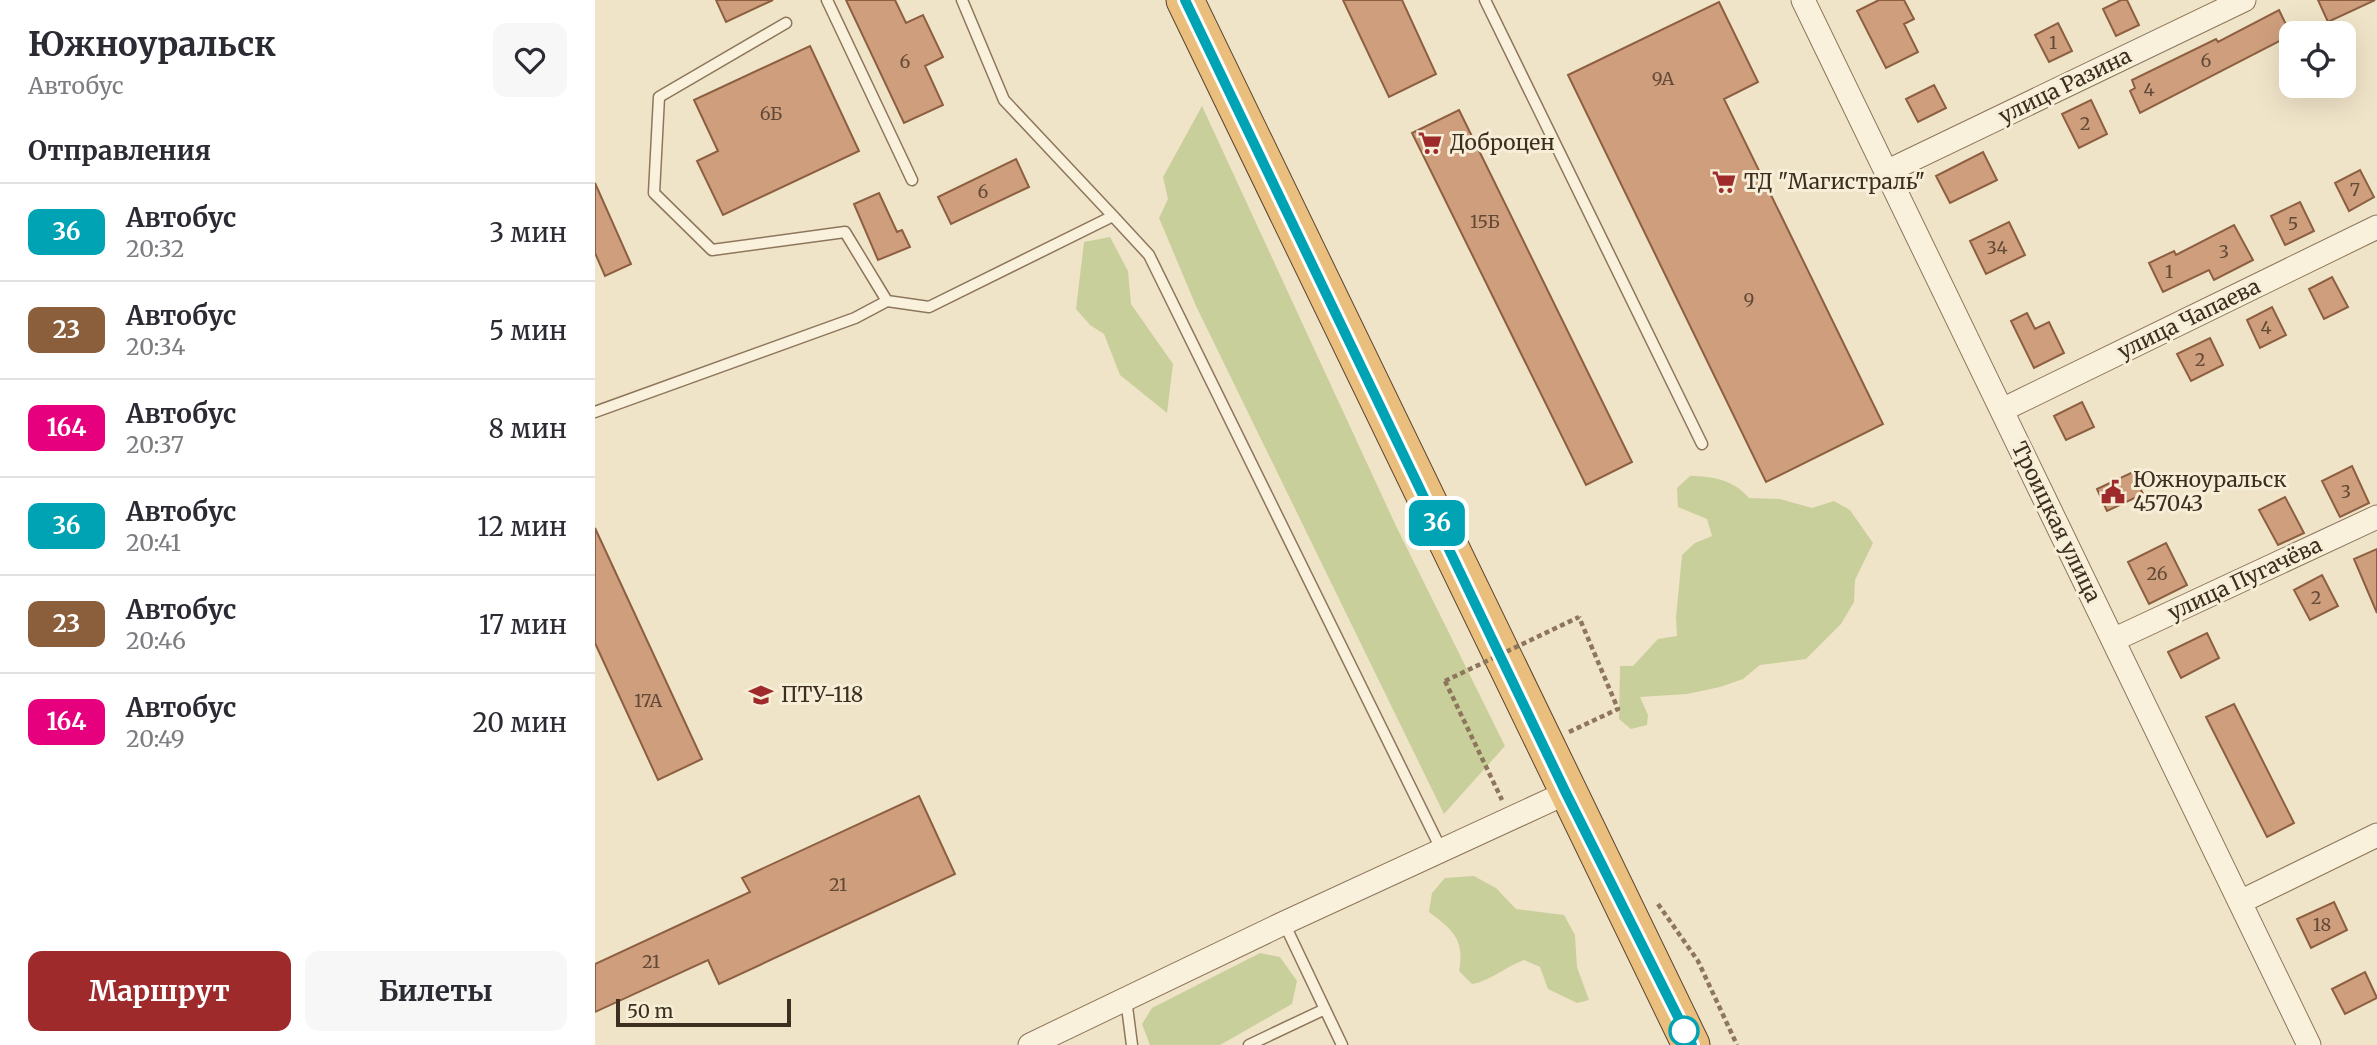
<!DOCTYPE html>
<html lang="ru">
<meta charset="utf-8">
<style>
body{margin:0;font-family:Merriweather,serif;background:#f7f7f7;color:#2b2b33;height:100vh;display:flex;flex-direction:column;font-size:26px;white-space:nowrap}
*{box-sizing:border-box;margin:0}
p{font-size:23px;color:#7c7c81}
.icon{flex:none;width:38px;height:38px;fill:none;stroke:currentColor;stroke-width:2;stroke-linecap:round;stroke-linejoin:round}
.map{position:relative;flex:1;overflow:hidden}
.details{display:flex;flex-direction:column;background:#fff;width:595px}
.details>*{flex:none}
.badge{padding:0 14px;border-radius:10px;font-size:24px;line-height:46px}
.buttons{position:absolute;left:1684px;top:21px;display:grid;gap:14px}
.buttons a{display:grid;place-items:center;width:77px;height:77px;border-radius:14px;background:#fff;box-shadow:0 7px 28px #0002;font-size:35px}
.scale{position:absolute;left:21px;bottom:18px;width:175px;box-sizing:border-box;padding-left:7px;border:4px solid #3d2e20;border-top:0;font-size:19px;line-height:24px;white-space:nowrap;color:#3d2e20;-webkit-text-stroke:5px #f7eed8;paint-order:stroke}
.map>.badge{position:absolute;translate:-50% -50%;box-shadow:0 0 0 4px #fff}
h2{padding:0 28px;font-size:26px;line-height:63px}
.round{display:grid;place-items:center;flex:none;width:74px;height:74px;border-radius:14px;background:#f7f7f7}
.overview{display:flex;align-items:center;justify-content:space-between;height:119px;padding:0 28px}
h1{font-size:33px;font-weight:700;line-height:52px}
.action{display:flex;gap:14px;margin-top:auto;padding:14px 28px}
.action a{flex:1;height:80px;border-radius:14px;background:#9e2a2b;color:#fff;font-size:28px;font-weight:700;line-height:80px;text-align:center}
.action a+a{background:#f7f7f7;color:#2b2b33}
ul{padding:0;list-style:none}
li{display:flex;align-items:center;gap:21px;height:98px;padding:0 28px;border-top:2px solid #e1e1e2}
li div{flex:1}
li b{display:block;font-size:26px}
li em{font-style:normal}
li .badge{min-width:77px;font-weight:700;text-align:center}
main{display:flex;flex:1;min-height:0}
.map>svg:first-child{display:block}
.green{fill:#c9cf9b}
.building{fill:#cf9f7d;stroke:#8d5f41;stroke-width:2}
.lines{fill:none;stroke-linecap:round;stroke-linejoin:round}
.service-casing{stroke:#8d765c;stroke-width:13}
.minor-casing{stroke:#8d765c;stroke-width:25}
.trunk-casing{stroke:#5b4430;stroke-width:39}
.path{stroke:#8d765c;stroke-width:4.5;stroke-dasharray:5 3.5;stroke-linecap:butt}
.service{stroke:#faf1dc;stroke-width:10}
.minor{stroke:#faf1dc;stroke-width:23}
.trunk{stroke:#eabe7c;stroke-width:37}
.path-bridge{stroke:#8d765c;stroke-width:4.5;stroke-dasharray:5 3.5;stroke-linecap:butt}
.line-casing{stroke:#fff;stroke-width:16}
.line{stroke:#00a3b4;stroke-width:10}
.stop-dot{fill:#fff;stroke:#00a3b4;stroke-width:3.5}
.labels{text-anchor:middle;stroke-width:6;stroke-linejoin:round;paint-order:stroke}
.number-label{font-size:18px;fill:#624a37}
.street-label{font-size:21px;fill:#3d2e20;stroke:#f7eed8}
.poi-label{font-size:21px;fill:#3d2e20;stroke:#f7eed8;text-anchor:start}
</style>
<main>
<section class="details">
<div class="overview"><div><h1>Южноуральск</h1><p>Автобус</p></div><a class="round"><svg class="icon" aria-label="heart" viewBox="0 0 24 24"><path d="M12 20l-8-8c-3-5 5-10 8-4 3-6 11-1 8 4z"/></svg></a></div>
<h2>Отправления</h2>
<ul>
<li><span class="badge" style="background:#00a3b4;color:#fff">36</span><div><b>Автобус</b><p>20:32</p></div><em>3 мин</em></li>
<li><span class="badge" style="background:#8b5e3c;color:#fff">23</span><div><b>Автобус</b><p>20:34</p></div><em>5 мин</em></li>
<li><span class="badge" style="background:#e6007e;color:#fff">164</span><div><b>Автобус</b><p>20:37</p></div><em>8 мин</em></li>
<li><span class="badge" style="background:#00a3b4;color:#fff">36</span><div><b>Автобус</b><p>20:41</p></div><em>12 мин</em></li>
<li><span class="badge" style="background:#8b5e3c;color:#fff">23</span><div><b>Автобус</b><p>20:46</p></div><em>17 мин</em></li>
<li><span class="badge" style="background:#e6007e;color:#fff">164</span><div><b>Автобус</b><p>20:49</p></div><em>20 мин</em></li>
</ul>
<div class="action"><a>Маршрут</a><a>Билеты</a></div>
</section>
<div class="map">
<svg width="1782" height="1045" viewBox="0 0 1782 1045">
<rect width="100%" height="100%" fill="#f0e4c8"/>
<path class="green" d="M607,106L801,526L910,746L849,814L601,306L564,218L573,199L568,177Z
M515,237L533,271L536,304L578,364L572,413L525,375L509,334L495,325L481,309L489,242Z
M1095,476C1118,476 1139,480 1154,498L1185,499L1217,508L1239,501L1255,510L1278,543L1260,580L1259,602L1246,624L1211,659L1165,665L1148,679L1125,687L1092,694L1045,697L1053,715L1052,725L1036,729L1024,719L1025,666H1038L1063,639L1082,636L1081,617L1087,555L1100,543L1117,536L1112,519L1083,507L1082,488Z
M879,876L901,888L921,909L969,915L980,935L982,967L994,1000L982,1003L953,989L945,967L929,960C910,967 895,981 877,984L864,971C870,940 858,930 834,912L837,893L850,878Z
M665,953L685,957L702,981L697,1004L625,1045H555L547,1024L557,1008Z"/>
<path class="building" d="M121,0H178L131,22Z
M251,0H300L311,23L328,15L348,57L330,66L348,105L309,123Z
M748,0H807L841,74L794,97Z
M1284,0H1309L1319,19L1309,24L1323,52L1291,68L1262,11Z
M1526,0H1532L1544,25L1521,36L1508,9Z
M1723,0H1780L1733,22Z
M1124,2L1163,82L1129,99L1288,424L1171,482L973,75Z
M1684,10L1696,35L1545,113L1535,91L1540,88L1537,80L1621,39L1623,42Z
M1463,23L1477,51L1454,62L1440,35Z
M215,46L264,151L128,215L102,161L123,151L99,100Z
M1339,85L1351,108L1323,122L1311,99Z
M1496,100L1512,134L1484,148L1467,114Z
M864,110L1037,462L991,485L817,133Z
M1388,152L1402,180L1355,203L1341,176Z
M421,159L434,187L356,224L343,197Z
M1765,170L1779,197L1754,211L1740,183Z
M0,183L36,264L10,276L0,253Z
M284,193L302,232L307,230L315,247L283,260L259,204Z
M1705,202L1719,231L1690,245L1676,216Z
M1414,222L1430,255L1391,274L1375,241Z
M1639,225L1658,260L1619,280L1614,270L1568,292L1554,263L1579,251L1581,255Z
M1737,277L1753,307L1729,319L1714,289Z
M1677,307L1691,335L1665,348L1652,320Z
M1432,313L1440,329L1454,322L1469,353L1439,368L1416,321Z
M1615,338L1628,365L1596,381L1582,354Z
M1487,402L1499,427L1471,440L1459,416Z
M1757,466L1774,503L1745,517L1727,481Z
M1538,472L1548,494L1512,511L1502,489Z
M1690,497L1709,533L1683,545L1664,510Z
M0,528L107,759L63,780L0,643Z
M1571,543L1592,585L1554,604L1533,562Z
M1782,549V613L1759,559Z
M1727,575L1743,606L1715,620L1699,590Z
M1612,633L1624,658L1586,678L1573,652Z
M1639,704L1699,823L1672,837L1611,717Z
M324,796L360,874L124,984L113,960L0,1012V964L155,892L147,878Z
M1739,902L1752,930L1716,948L1702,919Z
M1770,972L1782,998L1750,1014L1737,989Z"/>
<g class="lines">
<g class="service-casing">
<path id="service" d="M232,0L317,180
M367,0L409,100L518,216
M890,0L1107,444
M191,23L64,97L59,193L117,250L250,232L292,301
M0,412L260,318L292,301L334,307L518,216L554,255L846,849
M689,923L747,1045
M531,999L537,1045
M654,1045L730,1009"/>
</g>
<g class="minor-casing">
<path id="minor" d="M1208,0L1714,1045
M1291,172L1649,0
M1407,410L1782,227
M1518,640L1782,517
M1645,902L1782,835
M435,1045L689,923L971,793"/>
</g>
<g class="trunk-casing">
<path id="trunk" d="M590,0L1096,1045"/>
</g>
<path class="path" d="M850,681L907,800
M974,732L1023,709L984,617
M1063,904L1103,961L1142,1045"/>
<use href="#service" class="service"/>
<use href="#minor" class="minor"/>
<use href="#trunk" class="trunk"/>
<path class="path-bridge" d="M850,681L984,617"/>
</g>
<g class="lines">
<g class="line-casing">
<path id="line" d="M590,0L971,793L1097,1045"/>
</g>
<use href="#line" class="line"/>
</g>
<defs>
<g id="supermarket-bare" transform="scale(1.89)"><path d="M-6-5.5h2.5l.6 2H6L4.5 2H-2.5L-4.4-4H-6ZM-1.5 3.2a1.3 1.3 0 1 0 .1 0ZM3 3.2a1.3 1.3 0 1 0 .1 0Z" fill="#9e2a2b" stroke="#f7eed8" stroke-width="2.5" paint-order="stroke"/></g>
<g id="civic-bare" transform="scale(1.89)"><path d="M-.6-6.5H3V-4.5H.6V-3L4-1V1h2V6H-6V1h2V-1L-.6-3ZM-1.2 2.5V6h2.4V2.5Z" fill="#9e2a2b" stroke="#f7eed8" stroke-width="2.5" paint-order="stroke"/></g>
<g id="university-bare" transform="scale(1.89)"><path d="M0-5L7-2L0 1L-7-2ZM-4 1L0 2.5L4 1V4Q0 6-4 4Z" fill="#9e2a2b" stroke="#f7eed8" stroke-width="2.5" paint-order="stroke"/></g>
</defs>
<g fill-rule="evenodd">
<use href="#supermarket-bare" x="835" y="143"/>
<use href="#supermarket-bare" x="1129" y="182"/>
<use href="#civic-bare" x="1518" y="492"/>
<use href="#university-bare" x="166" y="695"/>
</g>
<circle class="stop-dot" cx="1089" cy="1031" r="14"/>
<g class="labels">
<g class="number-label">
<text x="1458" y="49">1</text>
<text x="1611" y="67">6</text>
<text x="310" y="68">6</text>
<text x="1068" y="85">9А</text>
<text x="1554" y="96">4</text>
<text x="176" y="120">6Б</text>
<text x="1490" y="130">2</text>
<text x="1760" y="196">7</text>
<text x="388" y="198">6</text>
<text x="890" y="228">15Б</text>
<text x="1698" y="230">5</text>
<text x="1402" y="254">34</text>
<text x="1629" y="258">3</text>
<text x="1574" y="278">1</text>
<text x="1154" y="306">9</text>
<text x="1671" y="334">4</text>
<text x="1605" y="366">2</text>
<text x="1751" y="498">3</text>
<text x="1562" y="580">26</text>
<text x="1721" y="604">2</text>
<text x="53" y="707">17А</text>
<text x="243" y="891">21</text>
<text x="1727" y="931">18</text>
<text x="56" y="968">21</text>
</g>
<g class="street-label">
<text transform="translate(1470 86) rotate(-26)" y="7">улица Разина</text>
<text transform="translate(1594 319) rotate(-26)" y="7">улица Чапаева</text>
<text transform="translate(1461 522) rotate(64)" y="7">Троицкая улица</text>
<text transform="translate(1650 579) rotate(-25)" y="7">улица Пугачёва</text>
</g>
<g class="poi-label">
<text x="855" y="150">Доброцен</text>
<text x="1149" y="189">ТД "Магистраль"</text>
<text x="1538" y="487">Южноуральск<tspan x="1538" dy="24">457043</tspan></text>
<text x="186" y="702">ПТУ-118</text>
</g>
</g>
</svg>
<div class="buttons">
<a><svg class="icon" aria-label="locate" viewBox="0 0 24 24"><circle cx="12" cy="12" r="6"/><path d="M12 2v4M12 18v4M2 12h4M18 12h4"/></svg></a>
</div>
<div class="scale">50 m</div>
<b class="badge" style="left:842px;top:523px;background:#00a3b4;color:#fff">36</b>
</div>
</main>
